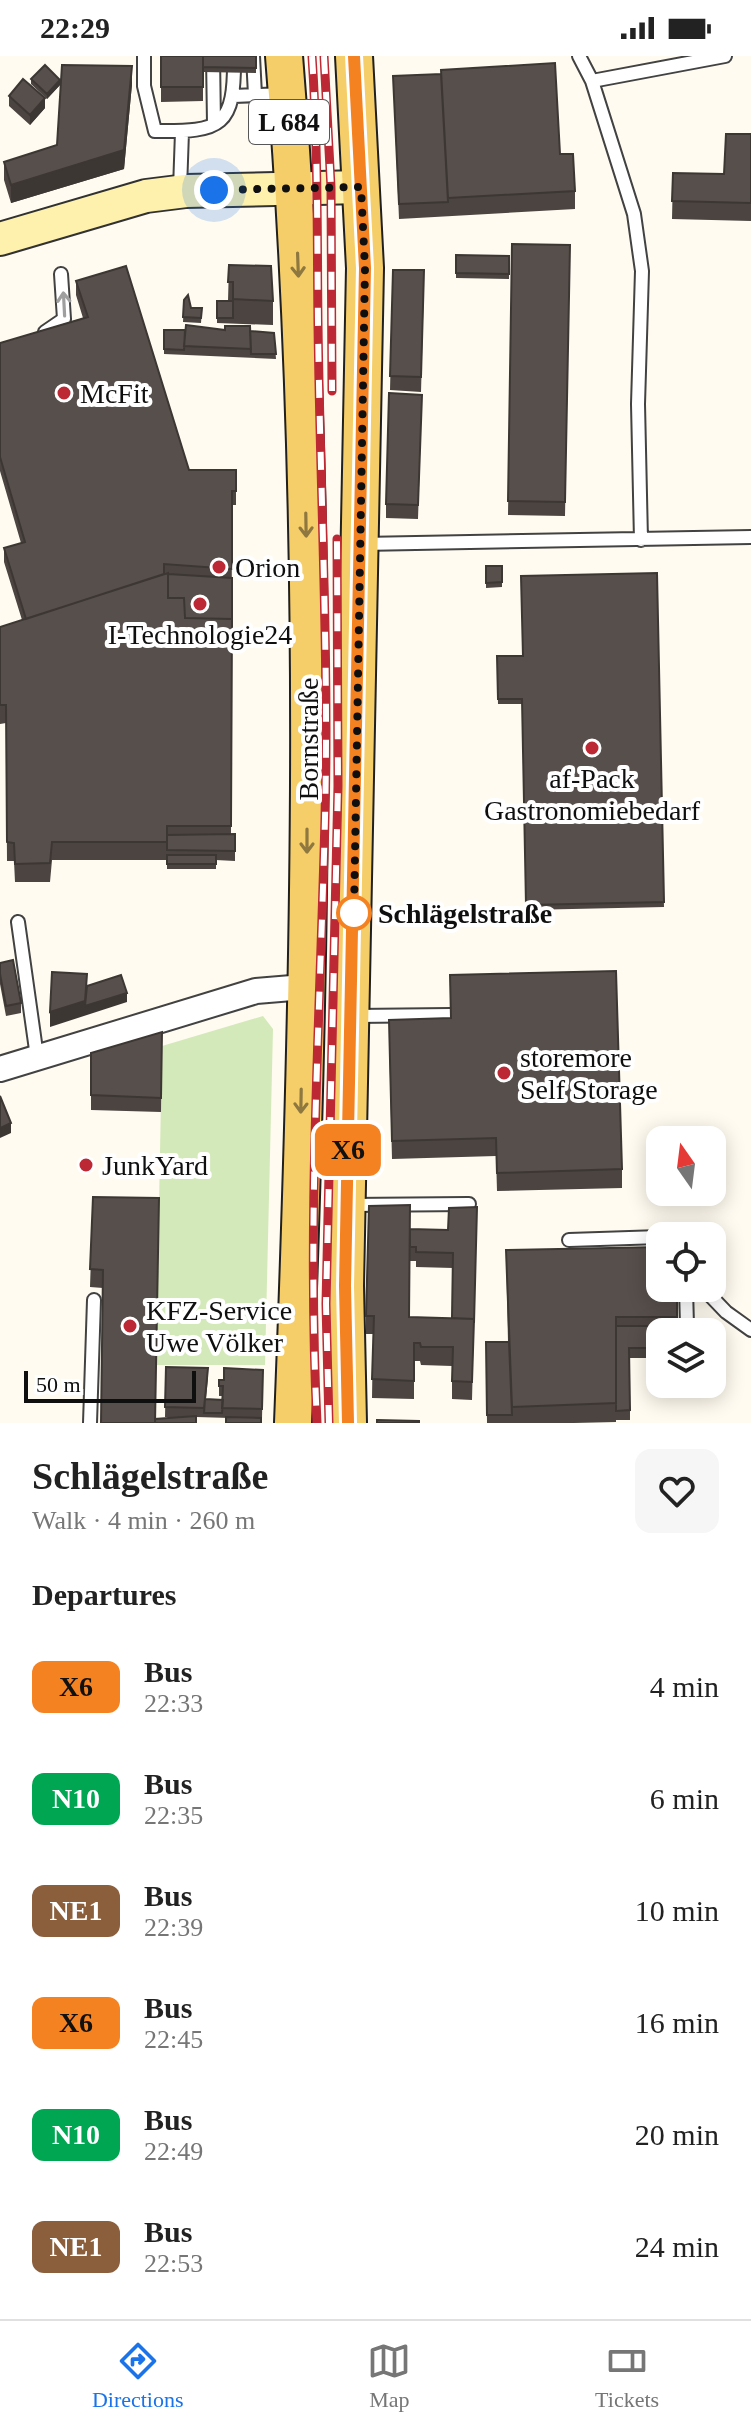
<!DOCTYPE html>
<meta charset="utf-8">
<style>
body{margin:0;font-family:"Times New Roman",serif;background:#f6f6f6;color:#222;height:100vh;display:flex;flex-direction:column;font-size:30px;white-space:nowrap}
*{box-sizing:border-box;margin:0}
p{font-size:26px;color:#767676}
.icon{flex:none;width:44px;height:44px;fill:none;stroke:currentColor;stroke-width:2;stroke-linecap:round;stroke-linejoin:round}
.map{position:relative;height:1367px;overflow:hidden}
.panel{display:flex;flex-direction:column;background:#fff;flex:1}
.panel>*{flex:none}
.badge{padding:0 16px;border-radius:12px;font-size:28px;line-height:52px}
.needle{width:52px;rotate:346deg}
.tools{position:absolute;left:646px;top:1070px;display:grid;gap:16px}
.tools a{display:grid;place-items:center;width:80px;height:80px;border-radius:16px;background:#fff;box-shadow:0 4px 20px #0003;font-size:40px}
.scale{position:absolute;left:24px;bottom:20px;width:172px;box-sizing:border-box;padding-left:8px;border:4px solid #0f0f0f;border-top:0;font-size:22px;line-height:28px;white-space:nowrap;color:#0f0f0f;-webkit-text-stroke:6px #fff;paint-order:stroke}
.you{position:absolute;width:40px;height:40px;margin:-20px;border:6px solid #fff;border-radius:50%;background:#1a73e8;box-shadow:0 0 0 12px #1a73e833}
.map>.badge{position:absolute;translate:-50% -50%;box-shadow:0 0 0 4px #fff}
h2{padding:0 32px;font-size:30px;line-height:72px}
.round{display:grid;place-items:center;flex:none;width:84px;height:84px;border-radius:16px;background:#f6f6f6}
.overview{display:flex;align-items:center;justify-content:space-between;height:136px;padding:0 32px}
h1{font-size:38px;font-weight:800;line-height:60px}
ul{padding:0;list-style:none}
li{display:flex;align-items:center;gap:24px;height:112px;padding:0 32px}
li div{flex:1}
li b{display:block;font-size:30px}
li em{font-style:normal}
li .badge{min-width:88px;font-weight:700;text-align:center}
.status{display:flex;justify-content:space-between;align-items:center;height:56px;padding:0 40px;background:#fff;direction:ltr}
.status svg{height:22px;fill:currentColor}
.menu{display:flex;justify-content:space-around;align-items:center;height:112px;border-top:2px solid #e0e0e0;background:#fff;font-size:22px;color:#767676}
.menu a{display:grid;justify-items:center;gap:4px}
.menu .current{color:#1a73e8}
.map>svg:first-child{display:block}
.green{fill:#d4e9ba}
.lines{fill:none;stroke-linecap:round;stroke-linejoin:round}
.lane-casing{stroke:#424242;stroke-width:16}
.street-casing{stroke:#424242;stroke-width:28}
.secondary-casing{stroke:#313131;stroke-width:36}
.primary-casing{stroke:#202020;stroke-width:40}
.lane{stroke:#fff;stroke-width:12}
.street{stroke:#fff;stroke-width:24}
.secondary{stroke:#fdf1ad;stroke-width:32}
.primary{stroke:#f6ce69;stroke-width:36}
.rail-casing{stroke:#bd2835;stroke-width:9}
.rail{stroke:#fff;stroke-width:6;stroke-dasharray:18;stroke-linecap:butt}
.wall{fill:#4b4440;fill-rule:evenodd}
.shaded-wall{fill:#3d3734}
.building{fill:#574f4b;stroke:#3d3734;stroke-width:2}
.oneway{stroke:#8e7840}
.oneway2{stroke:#9f9f9f}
.line-casing{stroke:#fff;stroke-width:18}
.line{stroke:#f58220;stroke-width:12}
.walk{stroke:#0f0f0f;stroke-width:8;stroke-dasharray:0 14.4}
.poi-dot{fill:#bd2835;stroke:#fff;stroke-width:3}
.stop-dot{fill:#fff;stroke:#f58220;stroke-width:4}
.labels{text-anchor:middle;stroke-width:8;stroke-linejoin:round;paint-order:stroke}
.shield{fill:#fff;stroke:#575757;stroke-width:2}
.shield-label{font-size:26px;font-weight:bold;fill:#0f0f0f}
.poi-label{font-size:28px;fill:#0f0f0f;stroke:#fff;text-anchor:start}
.street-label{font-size:28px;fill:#0f0f0f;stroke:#fff}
.stop-label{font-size:28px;font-weight:bold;fill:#0f0f0f;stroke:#fff;text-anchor:start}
</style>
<div class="status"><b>22:29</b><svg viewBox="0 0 49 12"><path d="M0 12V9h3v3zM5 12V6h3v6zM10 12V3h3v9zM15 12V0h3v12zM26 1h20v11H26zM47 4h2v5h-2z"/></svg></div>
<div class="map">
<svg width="751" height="1367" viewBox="0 0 751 1367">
<rect width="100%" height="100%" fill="#fffbf0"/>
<path class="green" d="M263,960L273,973L265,1309H156L162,990Z"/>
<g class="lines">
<g class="lane-casing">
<path id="lane" d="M144,0V30L155,75C222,76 235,71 234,0
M213,0L214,68
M253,0L255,39
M579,0L592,25L634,158L642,215L638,348L641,484
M592,25L725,0
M234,40L284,38
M180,133L182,76
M45,276L64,263L61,218
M362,488L751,481
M18,866L37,1001
M355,960L451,959
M350,1149L469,1148
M569,1184L660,1181
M686,1232L687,1270
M703,1232L726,1256L751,1274
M90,1367L94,1244"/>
</g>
<g class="street-casing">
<path id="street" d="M0,1013L256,935L304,931"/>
</g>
<g class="secondary-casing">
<path id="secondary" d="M0,183L146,140L186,135L361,131"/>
</g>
<g class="primary-casing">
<path id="primary" d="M284,0C321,454 311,912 293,1367
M348,1367L345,1230L365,212L354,0"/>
</g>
<use href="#lane" class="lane"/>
<use href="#street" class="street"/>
<use href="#secondary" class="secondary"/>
<use href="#primary" class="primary"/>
<g class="rail-casing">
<path id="rail" d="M312,0C318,90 317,178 318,268C320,433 329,597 325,762C320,963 307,1166 317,1367
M324,0L331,131L332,335
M329,1367L326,1248L338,730L337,483"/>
</g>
<use href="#rail" class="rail"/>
</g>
<path class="wall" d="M161,0H256V17L203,16V45L161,46Z
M393,20L560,98L575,135V153L399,163Z
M31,23L60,29L47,43L31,28Z
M132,28L124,113L11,147L4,124V106L57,89Z
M9,40L45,52L30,69L9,50Z
M751,78V165L672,163L673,117L724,118Z
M512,188L570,189L565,460L508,459Z
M509,200V223L456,222V217Z
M229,209L273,245V269L217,267V245H228Z
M393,214L424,229L421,336L390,334Z
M76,225L189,414H236V449H232L231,778H235V805L216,804V813H167V804H52L50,826H15L14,805H7L6,667L0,668V571L22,564L4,506V492L21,487L0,415V287L83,262L76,239Z
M184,244L191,252H202L201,267L183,266Z
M164,274H225L274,277L276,303L164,298Z
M422,339L418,463L386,462V448Z
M486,510H502V531L486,532Z
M657,517L664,851L526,854L522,648H498L497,600H523Z
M0,907L21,947V957L6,960L0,928Z
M162,976L161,1056L91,1054V997Z
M389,982L622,1113V1132L497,1135L496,1100L392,1103Z
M93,1141L156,1363L179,1361H165L166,1311L208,1322L206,1343L223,1344V1340H219V1330L224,1324L263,1314L262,1363L196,1361L101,1367L103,1232L90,1231Z
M477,1151L472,1344L452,1343V1310L421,1309L420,1305H414V1343L372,1342L373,1278H366V1260L410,1173L448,1174ZM410,1205H416V1211L453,1212L452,1262L409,1261Z
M506,1194L677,1232V1276H660V1302H630V1364H616V1366L574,1367H487L486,1286H508Z"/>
<path class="shaded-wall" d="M132,10V28L124,113L11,147V129L124,94Z
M60,24V29L47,43V38Z
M45,42V52L30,69V59Z
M87,918V933L127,937V946L50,971V956Z
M11,1067V1077L0,1082V1072Z"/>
<path class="building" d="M161,0H203V31H161Z
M203,0H256V12L203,11Z
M555,7L560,98H573L575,135L448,142L441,14Z
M45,9L60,24L47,38L31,23Z
M62,9L132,10L124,94L11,129L4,106L57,89Z
M441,18L448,146L399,148L393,20Z
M23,23L45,42L30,59L9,40Z
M726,78H751V147L672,145L673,117L724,118Z
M512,188L570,189L565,446L508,445Z
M456,199L509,200V218L456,217Z
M229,209L271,210L273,245L233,243V226H228Z
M126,210L189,414H236V435H232V513L164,508V518L26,563L4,492L25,486L0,401V287L88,261L76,225Z
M393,214H424L421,321L390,320Z
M188,239L191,252H202L201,262L183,261L184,244Z
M217,245H233V262H217Z
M186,269L225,274V270H250L251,293L184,290Z
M164,274H185L184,294L164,293Z
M250,275L274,277L276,298H251Z
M389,337L422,339L418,449L386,448Z
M486,510H502V526L486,527Z
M168,517V542H184L185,562L232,563L231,770H167V786H52L50,807L15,808L14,787L7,786L6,649H0V571Z
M657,517L664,846L526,849L522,643H498L497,600H523L521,520Z
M168,518L232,522V576V563L185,562L184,542H168Z
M235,778V795L167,794V779Z
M167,799H216V808H167Z
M13,904L21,947L6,950L0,918V907Z
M616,915L622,1113L497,1117L496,1082L392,1085L389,964L451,962L450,919Z
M52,916L87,918L85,945L50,956Z
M121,919L127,937L85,950L87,930Z
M162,976L161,1042L91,1039V997Z
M0,1040L11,1067L0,1072Z
M93,1141L159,1142L155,1367H101L103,1214L90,1213Z
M410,1149L409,1261L474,1263L472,1326L452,1325L453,1291H421L420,1287H414V1325L372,1323L374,1260H366L369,1150Z
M477,1151L474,1267V1263L452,1262L453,1197L416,1196V1191H410V1173L448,1174L449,1152Z
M660,1191V1232H677V1261H616V1347L512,1351L506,1194Z
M616,1270H677V1276H660V1292H629L630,1354L616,1355Z
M486,1286H509L512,1359H487Z
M166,1311L208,1312L204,1352L165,1351Z
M224,1312L263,1314L262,1353L222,1352L223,1330H219V1324H224Z
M205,1343L223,1344L222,1357H204Z
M196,1360V1367H155V1363Z
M226,1361L261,1362V1367H226Z
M377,1364L419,1365V1367H377Z"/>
<defs><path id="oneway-shaft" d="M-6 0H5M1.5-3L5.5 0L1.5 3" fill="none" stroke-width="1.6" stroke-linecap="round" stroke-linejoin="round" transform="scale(2)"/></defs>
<g class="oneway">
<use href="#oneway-shaft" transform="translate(298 209) rotate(88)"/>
<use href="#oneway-shaft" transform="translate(306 469) rotate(89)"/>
<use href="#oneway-shaft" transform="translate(307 785) rotate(90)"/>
<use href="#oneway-shaft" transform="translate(301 1045) rotate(91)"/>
</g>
<use class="oneway2" href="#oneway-shaft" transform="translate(64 248) rotate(-93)"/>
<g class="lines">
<g class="line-casing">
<path id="line" d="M348,1367L345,1230L365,212L354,0"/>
</g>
<use href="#line" class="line"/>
<path class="walk" d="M214,134L361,131L365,212L354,857"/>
</g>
<g class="poi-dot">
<circle cx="64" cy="337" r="8"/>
<circle cx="219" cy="511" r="8"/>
<circle cx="200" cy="548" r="8"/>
<circle cx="592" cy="692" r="8"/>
<circle cx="504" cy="1017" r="8"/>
<circle cx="86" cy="1109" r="8"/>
<circle cx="130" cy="1270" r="8"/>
</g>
<circle class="stop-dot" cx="354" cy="857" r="16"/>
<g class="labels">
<rect class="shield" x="249" y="44" width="80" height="44" rx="6"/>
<g class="shield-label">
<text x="289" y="75">L 684</text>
</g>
<g class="poi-label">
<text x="80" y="347">McFit</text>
<text x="235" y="521">Orion</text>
<text x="200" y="588" text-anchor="middle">I-Technologie24</text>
<text x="592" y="732" text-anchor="middle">af-Pack<tspan x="592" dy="32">Gastronomiebedarf</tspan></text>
<text x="520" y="1011">storemore<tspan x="520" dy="32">Self Storage</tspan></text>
<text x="102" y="1119">JunkYard</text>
<text x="146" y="1264">KFZ-Service<tspan x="146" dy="32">Uwe Völker</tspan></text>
</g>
<g class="street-label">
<text transform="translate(308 683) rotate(-90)" y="10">Bornstraße</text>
</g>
<g class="stop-label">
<text x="378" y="867">Schlägelstraße</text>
</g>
</g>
</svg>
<div class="tools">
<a><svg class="needle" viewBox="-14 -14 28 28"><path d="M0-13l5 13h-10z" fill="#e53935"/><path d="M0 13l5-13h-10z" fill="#767676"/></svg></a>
<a><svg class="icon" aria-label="locate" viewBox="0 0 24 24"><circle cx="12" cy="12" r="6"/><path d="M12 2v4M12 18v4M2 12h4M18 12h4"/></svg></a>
<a><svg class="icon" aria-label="layers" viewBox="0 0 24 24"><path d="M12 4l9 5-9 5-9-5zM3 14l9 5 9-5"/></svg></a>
</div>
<div class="scale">50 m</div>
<div class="you" style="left:214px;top:134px"></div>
<b class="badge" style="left:348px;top:1094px;background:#f58220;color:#111">X6</b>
</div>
<section class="panel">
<div class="overview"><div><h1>Schlägelstraße</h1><p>Walk · 4 min · 260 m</p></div><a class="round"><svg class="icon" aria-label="heart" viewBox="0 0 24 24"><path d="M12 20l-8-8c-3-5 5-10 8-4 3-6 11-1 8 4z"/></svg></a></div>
<h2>Departures</h2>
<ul>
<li><span class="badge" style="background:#f58220;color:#111">X6</span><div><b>Bus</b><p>22:33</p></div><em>4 min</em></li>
<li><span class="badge" style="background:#00a651;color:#fff">N10</span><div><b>Bus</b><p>22:35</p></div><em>6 min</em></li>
<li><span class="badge" style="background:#8b5e3c;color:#fff">NE1</span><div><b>Bus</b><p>22:39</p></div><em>10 min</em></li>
<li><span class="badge" style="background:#f58220;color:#111">X6</span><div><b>Bus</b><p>22:45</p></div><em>16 min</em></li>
<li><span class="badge" style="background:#00a651;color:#fff">N10</span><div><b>Bus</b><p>22:49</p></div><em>20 min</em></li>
<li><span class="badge" style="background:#8b5e3c;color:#fff">NE1</span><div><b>Bus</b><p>22:53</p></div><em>24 min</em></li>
</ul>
</section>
<nav class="menu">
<a class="current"><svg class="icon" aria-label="directions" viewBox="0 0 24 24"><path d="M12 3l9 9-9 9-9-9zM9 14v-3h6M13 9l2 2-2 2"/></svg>Directions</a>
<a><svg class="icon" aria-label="map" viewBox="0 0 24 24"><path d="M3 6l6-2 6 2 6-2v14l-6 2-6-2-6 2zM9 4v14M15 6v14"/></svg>Map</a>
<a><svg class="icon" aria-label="tickets" viewBox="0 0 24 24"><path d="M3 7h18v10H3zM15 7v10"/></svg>Tickets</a>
</nav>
